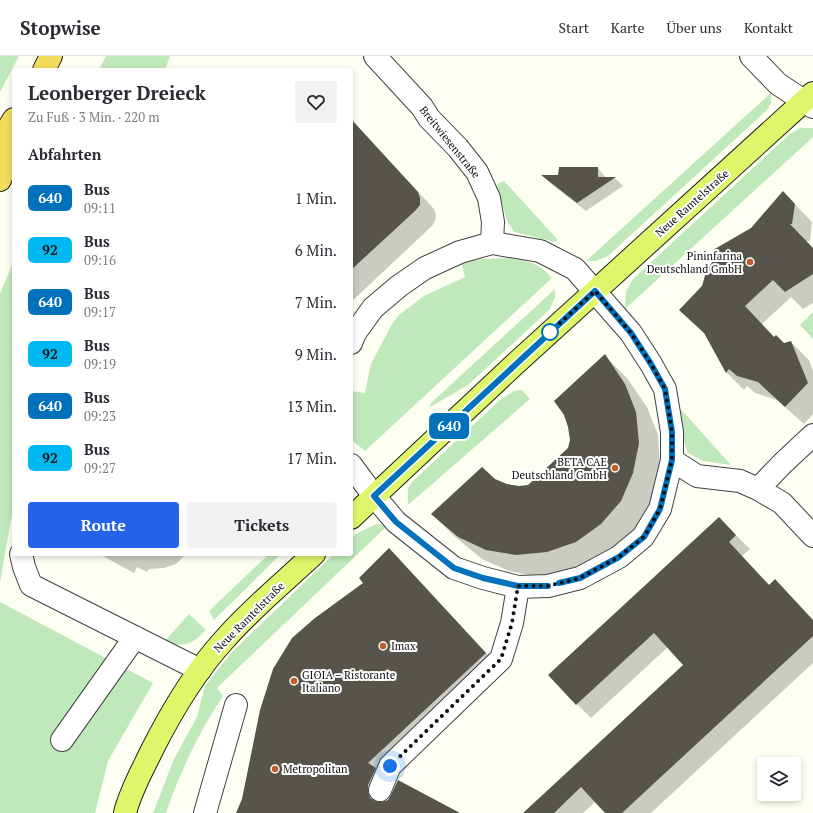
<!DOCTYPE html>
<html lang="de">
<meta charset="utf-8">
<style>
body{margin:0;font-family:"PT Serif",serif;background:#f2f2f3;color:#2b2b33;height:100vh;display:flex;flex-direction:column;font-size:15px;white-space:nowrap}
*{box-sizing:border-box;margin:0}
p{font-size:13px;color:#7c7c81}
.icon{flex:none;width:22px;height:22px;fill:none;stroke:currentColor;stroke-width:2;stroke-linecap:round;stroke-linejoin:round}
.map{position:relative;flex:1;overflow:hidden}
.side{position:absolute;left:12px;top:12px;width:341px;height:488px;display:flex;flex-direction:column;background:#fff;border-radius:4px;box-shadow:0 2px 6px #0003}
.side>*{flex:none}
.badge{padding:0 8px;border-radius:6px;font-size:14px;line-height:26px}
.fabs{position:absolute;left:757px;top:701px;display:grid;gap:8px}
.fabs a{display:grid;place-items:center;width:44px;height:44px;border-radius:4px;background:#fff;box-shadow:0 2px 6px #0003;font-size:20px}
.you{position:absolute;width:20px;height:20px;margin:-10px;border:3px solid #fff;border-radius:50%;background:#1a73e8;box-shadow:0 0 0 6px #1a73e833}
.map>.badge{position:absolute;translate:-50% -50%;box-shadow:0 0 0 2px #fff}
h2{padding:0 16px;font-size:15px;line-height:36px}
.round{display:grid;place-items:center;flex:none;width:42px;height:42px;border-radius:4px;background:#f2f2f3}
.overview{display:flex;align-items:center;justify-content:space-between;height:68px;padding:0 16px}
h1{font-size:19px;font-weight:800;line-height:30px}
.action{display:flex;gap:8px;margin-top:auto;padding:8px 16px}
.action a{flex:1;height:46px;border-radius:4px;background:#2563eb;color:#fff;font-size:16px;font-weight:800;line-height:46px;text-align:center}
.action a+a{background:#f2f2f3;color:#2b2b33}
ul{padding:0;list-style:none}
li{display:flex;align-items:center;gap:12px;height:52px;padding:0 16px}
li div{flex:1}
li b{display:block;font-size:15px}
li em{font-style:normal}
li .badge{min-width:44px;font-weight:700;text-align:center}
header{display:flex;align-items:center;gap:24px;box-sizing:border-box;height:56px;padding:0 20px;background:#fff;border-bottom:1px solid #e1e1e2}
header strong{font-size:19px}
nav{display:flex;gap:22px;margin-inline-start:auto;font-size:14px}
.map>svg:first-child{display:block}
.green{fill:#c0e9bb}
.shadow{fill:#0003}
.building{fill:#57554b}
.lines{fill:none;stroke-linecap:round;stroke-linejoin:round}
.minor-casing{stroke:#424242;stroke-width:24}
.major-casing{stroke:#202020;stroke-width:24}
.highway-casing{stroke:#202020;stroke-width:24}
.minor{stroke:#fff;stroke-width:22}
.major{stroke:#e0f66a;stroke-width:22}
.highway{stroke:#f1dc5c;stroke-width:22}
.line-casing{stroke:#fff;stroke-width:9}
.line{stroke:#0072bc;stroke-width:6}
.walk{stroke:#0f0f0f;stroke-width:4;stroke-dasharray:0 7.2}
.poi-dot{fill:#bd5d29;stroke:#fff;stroke-width:1.5}
.stop-dot{fill:#fff;stroke:#0072bc;stroke-width:2}
.labels{text-anchor:middle;stroke-width:4;stroke-linejoin:round;paint-order:stroke}
.street-label{font-size:11px;fill:#0f0f0f;stroke:#fff}
.poi-label{font-size:11px;fill:#0f0f0f;stroke:#fff;text-anchor:start}
</style>
<header>
<strong>Stopwise</strong>
<nav><a>Start</a><a>Karte</a><a>Über uns</a><a>Kontakt</a></nav>
</header>
<div class="map">
<svg width="813" height="757" viewBox="0 0 813 757">
<rect width="100%" height="100%" fill="#fcfff1"/>
<path class="green" d="M0,0H19L0,36Z
M106,0H170L165,14H99Z
M771,37V47L767,54L608,200L596,205H586Z
M800,72H813V81L625,253L626,235L633,223L790,78Z
M504,125L558,184L555,186L514,176L507,165L497,128Z
M508,202C528,205 538,206 552,222L365,395L353,385L351,377V335L365,337L371,308L392,268L399,259L424,240L465,221L461,205L483,203Z
M14,204V446L0,527V238Z
M555,233V241L550,253L468,329L430,351L431,347Z
M813,256V283L800,269Z
M522,334L530,343L408,449V432L413,425L501,343L514,335Z
M678,350L731,409L703,405L688,397L679,374Z
M376,468L383,469L386,471L217,632L223,640C200,674 179,718 166,757H153L174,703L197,661L205,630L230,598L334,498H351V482L356,478Z
M269,498H281L214,564L209,555Z
M0,546L153,627L108,705L95,757H0Z
M189,558L206,574C193,588 183,593 165,585Z"/>
<path class="shadow" d="M351,63L434,153L436,159L435,165L432,170L351,246Z
M598,112L606,122H615L623,130L586,155L550,127L543,120H559Z
M783,136L812,166L810,185H806L813,193V247L803,253L791,241L762,268L775,282L784,288L791,286L809,304L813,315V358L804,368L777,344L755,337L747,330L744,334L726,316L706,279L681,254Z
M605,300L627,322L647,351L658,379L660,409L655,439L642,467L623,490L569,518L539,521L509,515L482,503L454,480L432,458L495,424L507,429L519,431L528,430L569,393Z
M719,462L750,493L742,500L770,530L813,564V607L651,757H606L596,745L583,757H529L685,609L668,591L591,662L577,648Z
M389,493L501,613L385,722L391,728L384,746L457,757H237L364,527Z
M99,498H186L176,508L164,512L149,513L147,516L137,511L134,517Z"/>
<path class="building" d="M351,63L418,136L420,142V149L416,154L351,214Z
M559,111H598V121H616L577,147L541,119H558Z
M783,135L795,148L792,168H790L813,192V218L785,236L773,224L745,250L774,281L776,279L784,287L791,285L808,327L785,351L758,326L737,320L729,313L726,317L704,277L679,254L702,230L706,216L717,198L713,194L751,172Z
M605,298L625,328L636,356L639,387L633,417L621,445L601,468L576,486L547,496L516,499L486,494L458,481L431,458L482,411L495,423L507,428L519,430L528,429L568,392L570,384L568,371L564,359L554,345Z
M719,461L736,479L729,486L769,529L775,523L813,564V580L622,757H605L581,731L554,757H523L683,609L654,577L576,649L548,619Z
M389,492L486,597L368,707L376,712L368,729V736L370,742L375,745L382,746L388,744L391,739L398,724L460,757H236L242,743L260,654L273,613L292,582L315,562L363,527L359,522Z"/>
<g class="lines">
<g class="minor-casing">
<path id="minor" d="M375,0L422,51L429,62L458,92L477,116L489,142L493,166L492,187
M751,0L778,28L813,51
M351,287L355,277L373,252L399,230L425,212L460,196L492,187L540,195L575,213L631,277L651,308L665,333L672,376V404L660,453L643,481L619,501L580,522L548,530L518,531L483,522L454,512L396,466L374,440L351,409
M672,404L697,420L740,425L758,433L782,447L813,480
M758,433L783,407L813,379
M21,498L24,511L31,529L200,614
M62,684L135,581
M380,734L390,710L501,603L512,567L518,531
M205,757L236,649"/>
</g>
<g class="major-casing">
<path id="major" d="M351,462L514,309L813,37
M125,757C130,736 142,715 151,696C171,656 194,617 224,584C251,553 284,526 314,498"/>
</g>
<g class="highway-casing">
<path id="highway" d="M44,14L51,0
M0,85L14,63
M0,124L14,88"/>
</g>
<use href="#minor" class="minor"/>
<use href="#major" class="major"/>
<use href="#highway" class="highway"/>
</g>
<g class="lines">
<g class="line-casing">
<path id="line" d="M548,530H518L483,522L454,512L396,466L374,440L595,235L631,277L651,308L665,333L672,376V404L660,453L644,481L619,501L580,522L559,527"/>
</g>
<use href="#line" class="line"/>
<path class="walk" d="M390,710L501,603L512,567L518,530H548L580,522L619,501L644,481L660,453L672,404V376L665,333L651,308L631,277L595,235L549,277L550,276"/>
</g>
<g class="poi-dot">
<circle cx="750" cy="206" r="4"/>
<circle cx="615" cy="412" r="4"/>
<circle cx="383" cy="590" r="4"/>
<circle cx="294" cy="625" r="4"/>
<circle cx="275" cy="713" r="4"/>
</g>
<circle class="stop-dot" cx="550" cy="276" r="8"/>
<g class="labels">
<g class="street-label">
<text transform="translate(450 86) rotate(51)" y="4">Breitwiesenstraße</text>
<text transform="translate(692 147) rotate(-42)" y="4">Neue Ramtelstraße</text>
<text transform="translate(249 561) rotate(-45)" y="4">Neue Ramtelstraße</text>
</g>
<g class="poi-label">
<text x="742" y="204" text-anchor="end">Pininfarina<tspan x="742" dy="13">Deutschland GmbH</tspan></text>
<text x="607" y="410" text-anchor="end">BETA CAE<tspan x="607" dy="13">Deutschland GmbH</tspan></text>
<text x="391" y="594">Imax</text>
<text x="302" y="623">GIOIA – Ristorante<tspan x="302" dy="13">Italiano</tspan></text>
<text x="283" y="717">Metropolitan</text>
</g>
</g>
</svg>
<div class="fabs">
<a><svg class="icon" aria-label="layers" viewBox="0 0 24 24"><path d="M12 4l9 5-9 5-9-5zM3 14l9 5 9-5"/></svg></a>
</div>
<div class="you" style="left:390px;top:710px"></div>
<b class="badge" style="left:449px;top:370px;background:#0072bc;color:#fff">640</b>
<section class="side">
<div class="overview"><div><h1>Leonberger Dreieck</h1><p>Zu Fuß · 3 Min. · 220 m</p></div><a class="round"><svg class="icon" aria-label="heart" viewBox="0 0 24 24"><path d="M12 20l-8-8c-3-5 5-10 8-4 3-6 11-1 8 4z"/></svg></a></div>
<h2>Abfahrten</h2>
<ul>
<li><span class="badge" style="background:#0072bc;color:#fff">640</span><div><b>Bus</b><p>09:11</p></div><em>1 Min.</em></li>
<li><span class="badge" style="background:#00b9f2;color:#111">92</span><div><b>Bus</b><p>09:16</p></div><em>6 Min.</em></li>
<li><span class="badge" style="background:#0072bc;color:#fff">640</span><div><b>Bus</b><p>09:17</p></div><em>7 Min.</em></li>
<li><span class="badge" style="background:#00b9f2;color:#111">92</span><div><b>Bus</b><p>09:19</p></div><em>9 Min.</em></li>
<li><span class="badge" style="background:#0072bc;color:#fff">640</span><div><b>Bus</b><p>09:23</p></div><em>13 Min.</em></li>
<li><span class="badge" style="background:#00b9f2;color:#111">92</span><div><b>Bus</b><p>09:27</p></div><em>17 Min.</em></li>
</ul>
<div class="action"><a>Route</a><a>Tickets</a></div>
</section>
</div>
